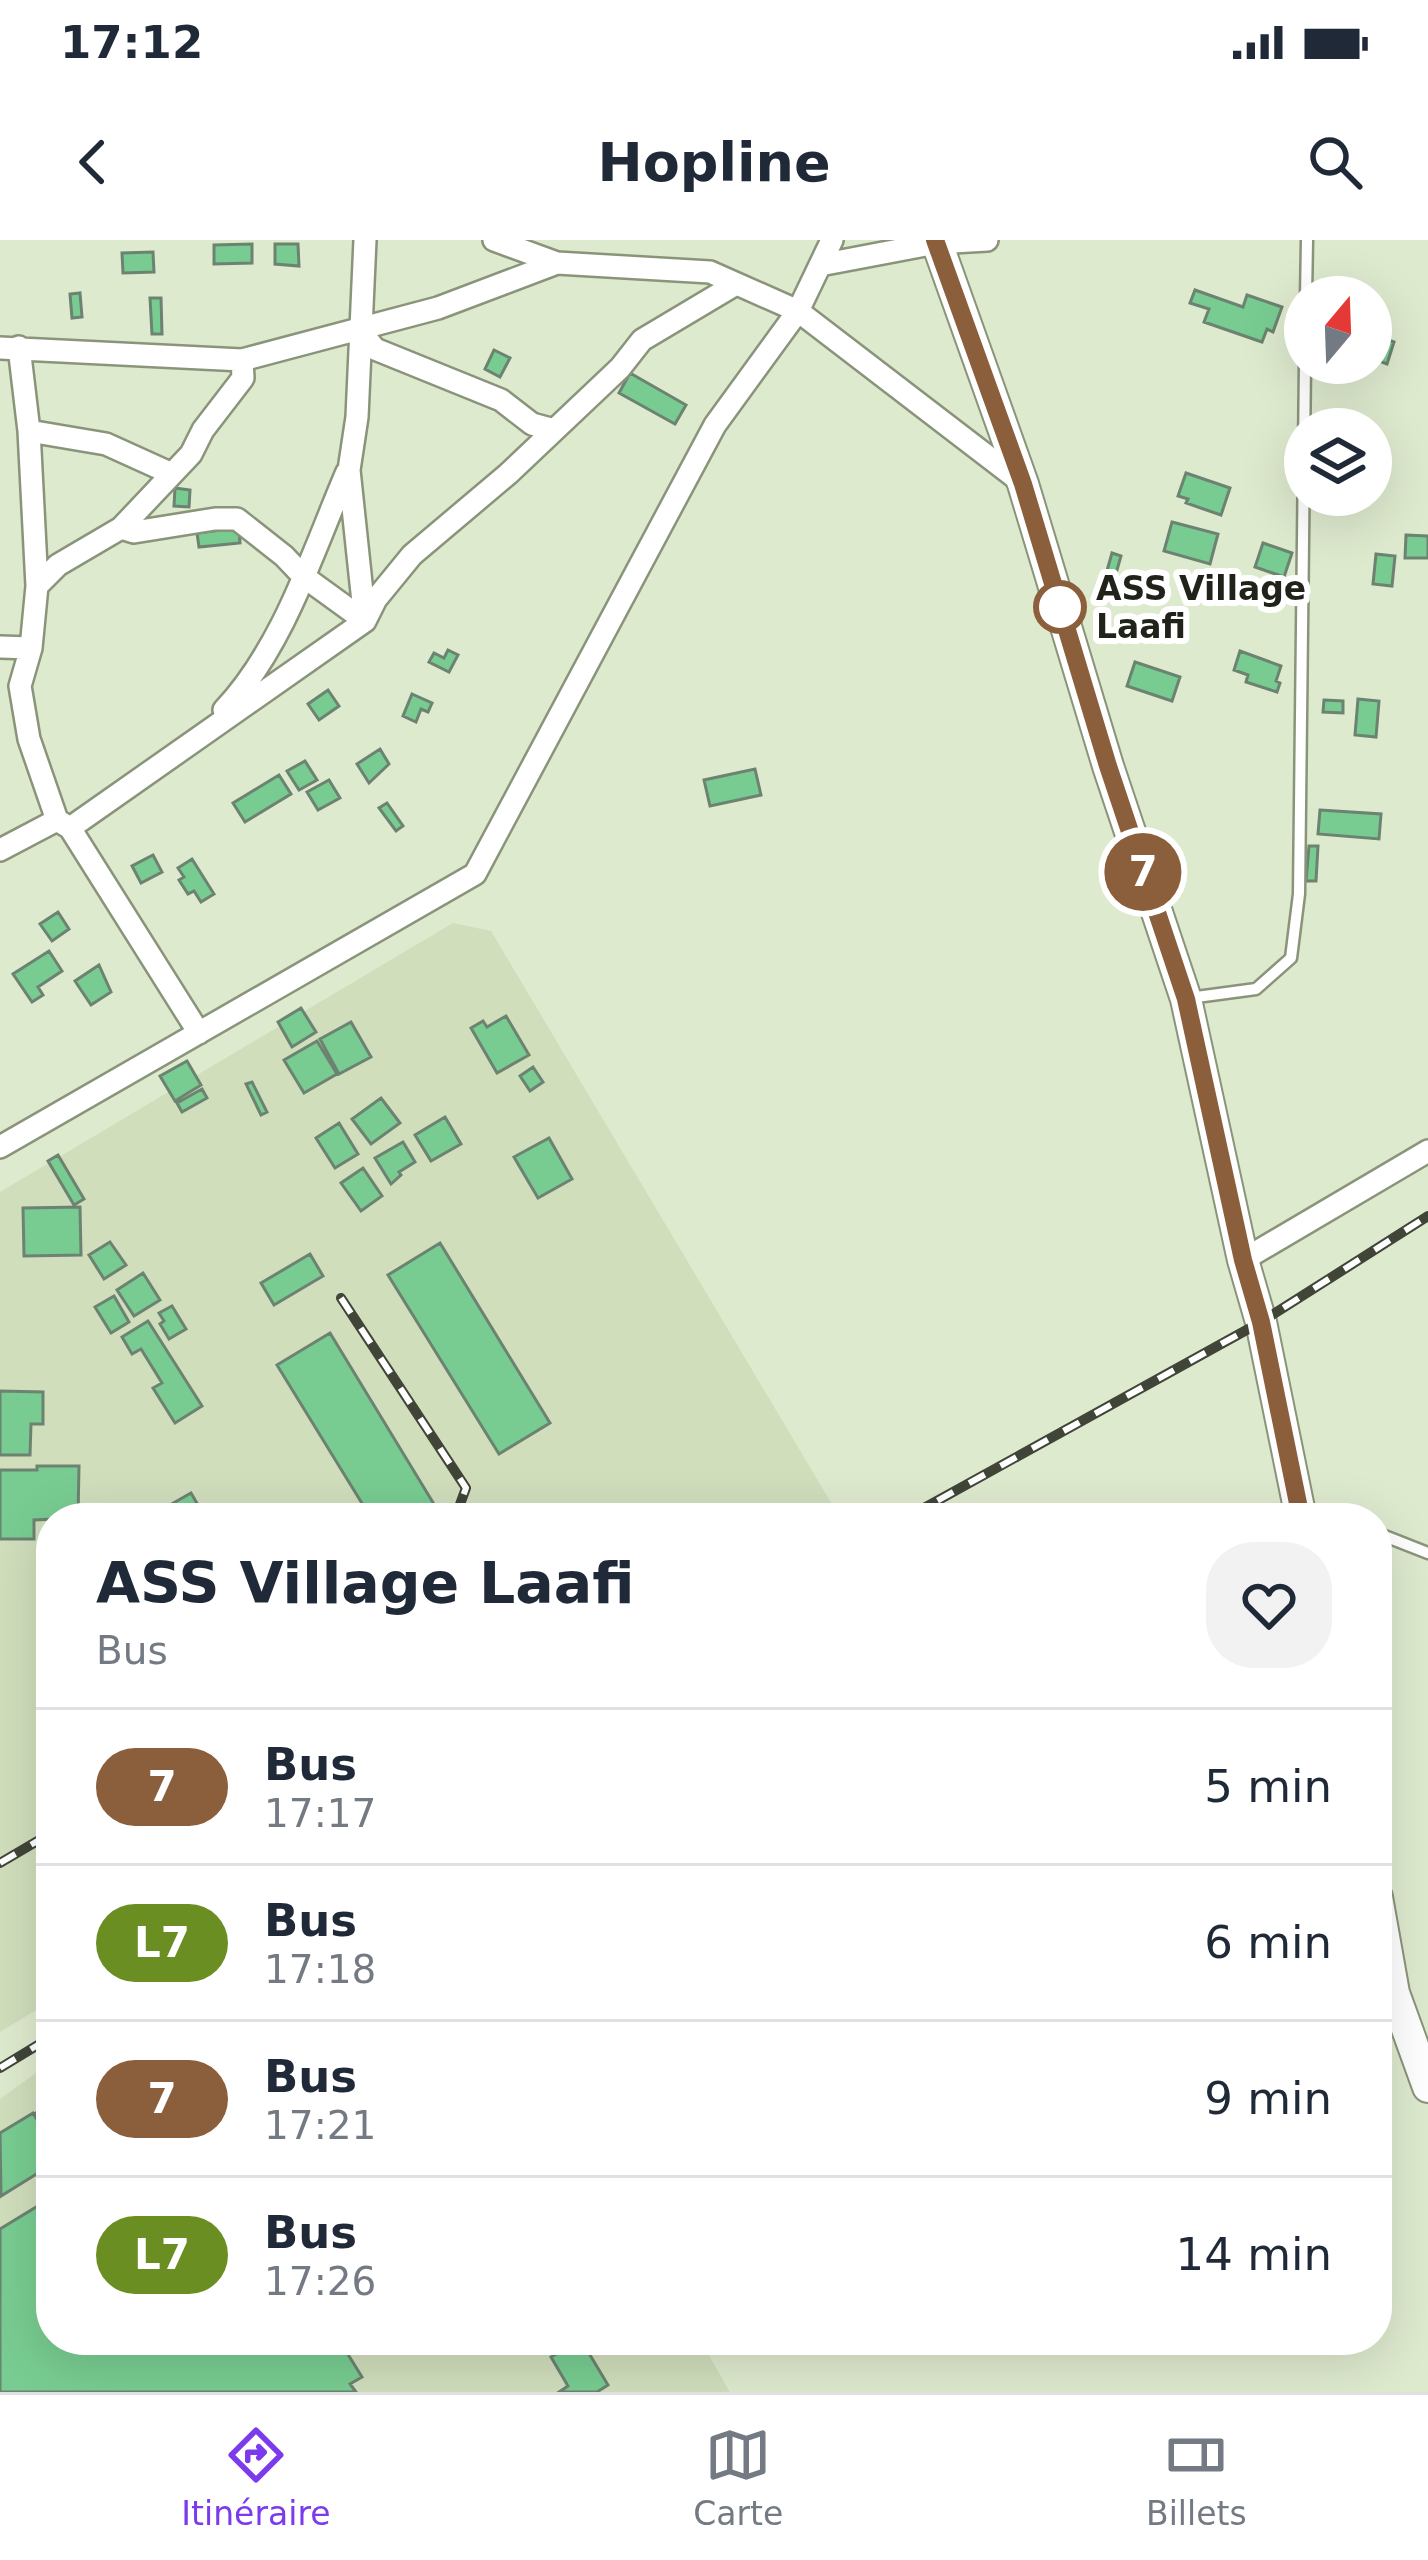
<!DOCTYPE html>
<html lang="fr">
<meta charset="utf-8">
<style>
body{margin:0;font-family:"DejaVu Sans",sans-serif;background:#f2f2f3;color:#1f2937;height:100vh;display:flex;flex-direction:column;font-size:45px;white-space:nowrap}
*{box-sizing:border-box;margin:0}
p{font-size:39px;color:#747a83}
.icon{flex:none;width:66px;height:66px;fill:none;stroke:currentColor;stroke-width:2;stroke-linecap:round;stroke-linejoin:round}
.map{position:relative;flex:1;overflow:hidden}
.drawer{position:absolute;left:36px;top:1263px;width:1356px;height:852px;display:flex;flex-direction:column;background:#fff;border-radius:48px;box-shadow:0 12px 48px #0002}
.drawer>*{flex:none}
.badge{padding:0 24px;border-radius:39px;font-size:42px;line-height:78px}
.needle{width:78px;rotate:19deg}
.fabs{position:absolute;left:1284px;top:36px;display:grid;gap:24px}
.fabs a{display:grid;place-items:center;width:108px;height:108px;border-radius:50%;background:#fff;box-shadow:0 12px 48px #0002;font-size:60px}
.map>.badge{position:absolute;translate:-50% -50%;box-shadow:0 0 0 6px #fff}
.round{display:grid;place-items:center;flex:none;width:126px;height:126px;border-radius:48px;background:#f2f2f3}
.summary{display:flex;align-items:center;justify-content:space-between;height:204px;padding:0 60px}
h1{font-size:57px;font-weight:700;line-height:90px}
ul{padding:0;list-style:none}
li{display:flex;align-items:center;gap:36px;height:156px;padding:0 60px;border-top:3px solid #e0e1e3}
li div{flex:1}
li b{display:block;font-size:45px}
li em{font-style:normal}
li .badge{min-width:132px;font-weight:700;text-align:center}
.status{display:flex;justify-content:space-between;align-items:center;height:84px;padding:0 60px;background:#fff;direction:ltr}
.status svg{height:33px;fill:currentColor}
header{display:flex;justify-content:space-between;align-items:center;height:156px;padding:0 60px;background:#fff;font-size:54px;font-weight:700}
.menu{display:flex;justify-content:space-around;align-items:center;height:168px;border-top:3px solid #e0e1e3;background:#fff;font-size:33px;color:#747a83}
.menu a{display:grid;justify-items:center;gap:6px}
.menu .current{color:#7c3aed}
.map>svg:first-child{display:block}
.built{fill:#d0debc}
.building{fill:#78cc91;stroke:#6c8371;stroke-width:3}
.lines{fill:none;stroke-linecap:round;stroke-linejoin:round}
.lane-casing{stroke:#8a947b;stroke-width:15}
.street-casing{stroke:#8a947b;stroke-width:26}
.secondary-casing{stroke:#8a947b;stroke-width:34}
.lane{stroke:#fff;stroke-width:10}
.street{stroke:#fff;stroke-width:21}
.secondary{stroke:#fff;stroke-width:30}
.rail-casing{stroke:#404538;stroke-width:10}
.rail{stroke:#fff;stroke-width:6;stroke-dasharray:18;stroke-linecap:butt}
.line-casing{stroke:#fff;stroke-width:27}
.line{stroke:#8b5e3c;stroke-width:18}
.stop-dot{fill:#fff;stroke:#8b5e3c;stroke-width:6}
.labels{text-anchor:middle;stroke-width:12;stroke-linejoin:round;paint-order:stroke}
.stop-label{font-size:33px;font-weight:bold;fill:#1f2319;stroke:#fff;text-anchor:start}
</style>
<div class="status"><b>17:12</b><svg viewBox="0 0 49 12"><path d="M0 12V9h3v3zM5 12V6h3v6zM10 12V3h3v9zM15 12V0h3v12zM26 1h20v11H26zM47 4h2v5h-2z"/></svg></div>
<header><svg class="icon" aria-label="back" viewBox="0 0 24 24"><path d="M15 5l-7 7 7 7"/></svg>Hopline<svg class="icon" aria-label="search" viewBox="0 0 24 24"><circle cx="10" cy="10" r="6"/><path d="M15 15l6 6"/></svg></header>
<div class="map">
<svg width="1428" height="2152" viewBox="0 0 1428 2152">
<rect width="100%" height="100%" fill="#deeace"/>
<path class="built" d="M453,683L491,691L836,1271L823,1278H51V1761L0,1792V952Z
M51,1822V2100H715L704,2107L730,2152H0V1859Z"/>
<path class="building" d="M252,4V23L214,24V5Z
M275,4H298L299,26L275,24Z
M153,12L154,32L123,33L122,13Z
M1195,50L1243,67L1247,55L1282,67L1273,92L1267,89L1262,102L1204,82L1209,69L1190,63Z
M80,53L82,77L72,78L70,54Z
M150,58H161L162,94H152Z
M1371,94L1394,102L1387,124L1371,118Z
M494,110L510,118L500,137L485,129Z
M630,133L686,165L675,184L619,153Z
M1186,233L1230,248L1221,275L1186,263L1188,259L1178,256Z
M175,248L190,250L189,267L174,266Z
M1172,282L1218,294L1210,324L1164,311Z
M239,288L240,303L199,307L197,293Z
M1406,295L1428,296V318H1405Z
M1263,303L1292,313L1284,337L1255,327Z
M1112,313L1121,316L1113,344L1104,341Z
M1376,314L1395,316L1392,346L1373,344Z
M448,410L458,415L449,432L429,422L434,413L444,418Z
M1240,411L1281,426L1276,441L1280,443L1277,452L1246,442L1248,435L1234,430Z
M1135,422L1180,437L1172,461L1127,446Z
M328,450L339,466L319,480L308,464Z
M412,454L432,463L428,472L421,469L416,482L403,476Z
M1358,459L1379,461L1376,497L1355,495Z
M1324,460L1343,461V473L1323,472Z
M380,509L389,524L369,543L357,524Z
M305,521L317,540L299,550L287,531Z
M755,529L761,555L710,566L704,540Z
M279,535L291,554L245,582L233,563Z
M329,540L340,558L318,570L307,552Z
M387,563L403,586L396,591L379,568Z
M1320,570L1381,574L1379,599L1318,594Z
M1309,606H1318L1316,641H1306Z
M153,615L162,632L141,643L132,626Z
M192,619L214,654L201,662L194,651L188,654L179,640L184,637L178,628Z
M58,672L69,689L52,701L40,684Z
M49,711L62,731L38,747L43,755L32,762L13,734Z
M99,725L111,752L91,765L75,741Z
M301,768L316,792L292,807L278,782Z
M506,776L529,815L497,833L471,788L483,781L487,787Z
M351,782L371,817L339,834L320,799Z
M317,801L337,834L304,853L284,820Z
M187,821L201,845L175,861L160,836Z
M533,827L543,842L530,851L520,836Z
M252,842L267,872L261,875L246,844Z
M202,849L207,858L182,872L177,863Z
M381,858L400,883L371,904L352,879Z
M445,877L461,904L431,921L415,895Z
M339,883L358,914L335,928L316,898Z
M549,898L572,939L538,958L514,917Z
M403,902L415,922L399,932L401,935L391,944L375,918Z
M58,915L84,959L74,965L48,921Z
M363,928L382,956L361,971L341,943Z
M80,967L81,1015L24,1016L23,968Z
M110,1002L126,1025L104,1039L89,1015Z
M440,1003L550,1183L499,1214L388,1035Z
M310,1014L323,1036L274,1065L261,1043Z
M143,1033L160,1060L134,1076L117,1050Z
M114,1056L129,1082L111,1093L95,1067Z
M172,1066L186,1089L169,1099L160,1084L164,1081L159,1073Z
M148,1081L202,1166L175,1183L153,1148L162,1143L141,1109L132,1114L122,1097Z
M330,1093L440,1274L434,1278H371L277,1125Z
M0,1151L43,1152V1184H31L30,1215H0Z
M37,1226H79L78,1278L34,1280V1299H0V1230H37Z
M191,1253L198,1265L192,1269L197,1278H156L154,1274Z
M51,1863V1897L36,1873Z
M33,1873L51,1903V1925L1,1956L0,1893Z
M51,1958V2100H339L362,2137L350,2144L356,2152H0V1989Z
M581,2100L608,2145L597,2152H559L568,2146L551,2117Z"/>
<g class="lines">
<g class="lane-casing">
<path id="lane" d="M1306,57L1307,0
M1189,758L1256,749L1291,718L1299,654L1305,123
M1301,1267L1342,1278
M1377,1293L1428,1313"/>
</g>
<g class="street-casing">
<path id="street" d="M365,0L357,177L349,230L365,381
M494,0L557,23
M820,25L936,3L987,0
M359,89L375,109L501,160L532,184L554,190
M19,107L29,191L37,346L31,408L20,446L29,499L57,580
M0,108L242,120L438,68L557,23L710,32L798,71L1021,242
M29,191L106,204L170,233
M121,288L134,292L215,279H237L284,316L303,336L365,381
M37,346L58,325L121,288L191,214L203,190L243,138L242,120
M0,407L31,408
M224,470C284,406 313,311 347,232
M70,588L199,793
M0,610L57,580L70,588L365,381L376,359L412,315L508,234L620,128L642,100L736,44
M0,907L475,634L715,185L798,71L832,0
M1243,1020L1428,911"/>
</g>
<g class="secondary-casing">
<path id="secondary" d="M936,0L1023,244L1108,526L1186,759L1243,1020L1261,1082L1301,1278
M1377,1657L1394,1753L1428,1847"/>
</g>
<use href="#lane" class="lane"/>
<use href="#street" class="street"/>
<use href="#secondary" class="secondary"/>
<g class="rail-casing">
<path id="rail" d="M341,1058L466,1248L455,1278
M906,1278L1261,1082L1428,976
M0,1623L51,1593
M0,1828L51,1797"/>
</g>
<use href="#rail" class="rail"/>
</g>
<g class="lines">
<g class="line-casing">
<path id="line" d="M935,0L1023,244L1108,526L1186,759L1243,1020L1261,1082L1301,1278"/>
</g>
<use href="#line" class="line"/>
</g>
<circle class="stop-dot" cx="1060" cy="367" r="24"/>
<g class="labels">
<g class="stop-label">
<text x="1096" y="360">ASS Village<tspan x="1096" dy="38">Laafi</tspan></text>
</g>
</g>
</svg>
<div class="fabs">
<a><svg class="needle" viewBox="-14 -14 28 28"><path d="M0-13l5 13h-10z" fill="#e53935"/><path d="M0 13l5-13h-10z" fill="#747a83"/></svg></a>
<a><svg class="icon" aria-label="layers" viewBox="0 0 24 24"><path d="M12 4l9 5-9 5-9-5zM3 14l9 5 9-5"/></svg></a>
</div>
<b class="badge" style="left:1143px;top:632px;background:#8b5e3c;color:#fff">7</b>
<section class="drawer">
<div class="summary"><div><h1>ASS Village Laafi</h1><p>Bus</p></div><a class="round"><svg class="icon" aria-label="heart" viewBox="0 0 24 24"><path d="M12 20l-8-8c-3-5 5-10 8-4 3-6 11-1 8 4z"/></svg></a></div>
<ul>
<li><span class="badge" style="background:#8b5e3c;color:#fff">7</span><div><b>Bus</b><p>17:17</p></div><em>5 min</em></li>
<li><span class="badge" style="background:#6b8e23;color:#fff">L7</span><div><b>Bus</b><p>17:18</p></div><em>6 min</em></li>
<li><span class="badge" style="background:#8b5e3c;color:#fff">7</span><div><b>Bus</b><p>17:21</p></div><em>9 min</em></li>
<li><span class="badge" style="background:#6b8e23;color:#fff">L7</span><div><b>Bus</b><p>17:26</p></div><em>14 min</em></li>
</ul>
</section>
</div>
<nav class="menu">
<a class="current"><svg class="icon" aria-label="directions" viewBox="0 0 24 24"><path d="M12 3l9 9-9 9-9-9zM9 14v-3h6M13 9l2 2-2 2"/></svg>Itinéraire</a>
<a><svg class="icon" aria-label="map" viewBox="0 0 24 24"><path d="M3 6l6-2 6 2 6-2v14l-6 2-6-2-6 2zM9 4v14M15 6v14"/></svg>Carte</a>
<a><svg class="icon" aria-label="tickets" viewBox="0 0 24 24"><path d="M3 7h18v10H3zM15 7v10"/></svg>Billets</a>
</nav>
